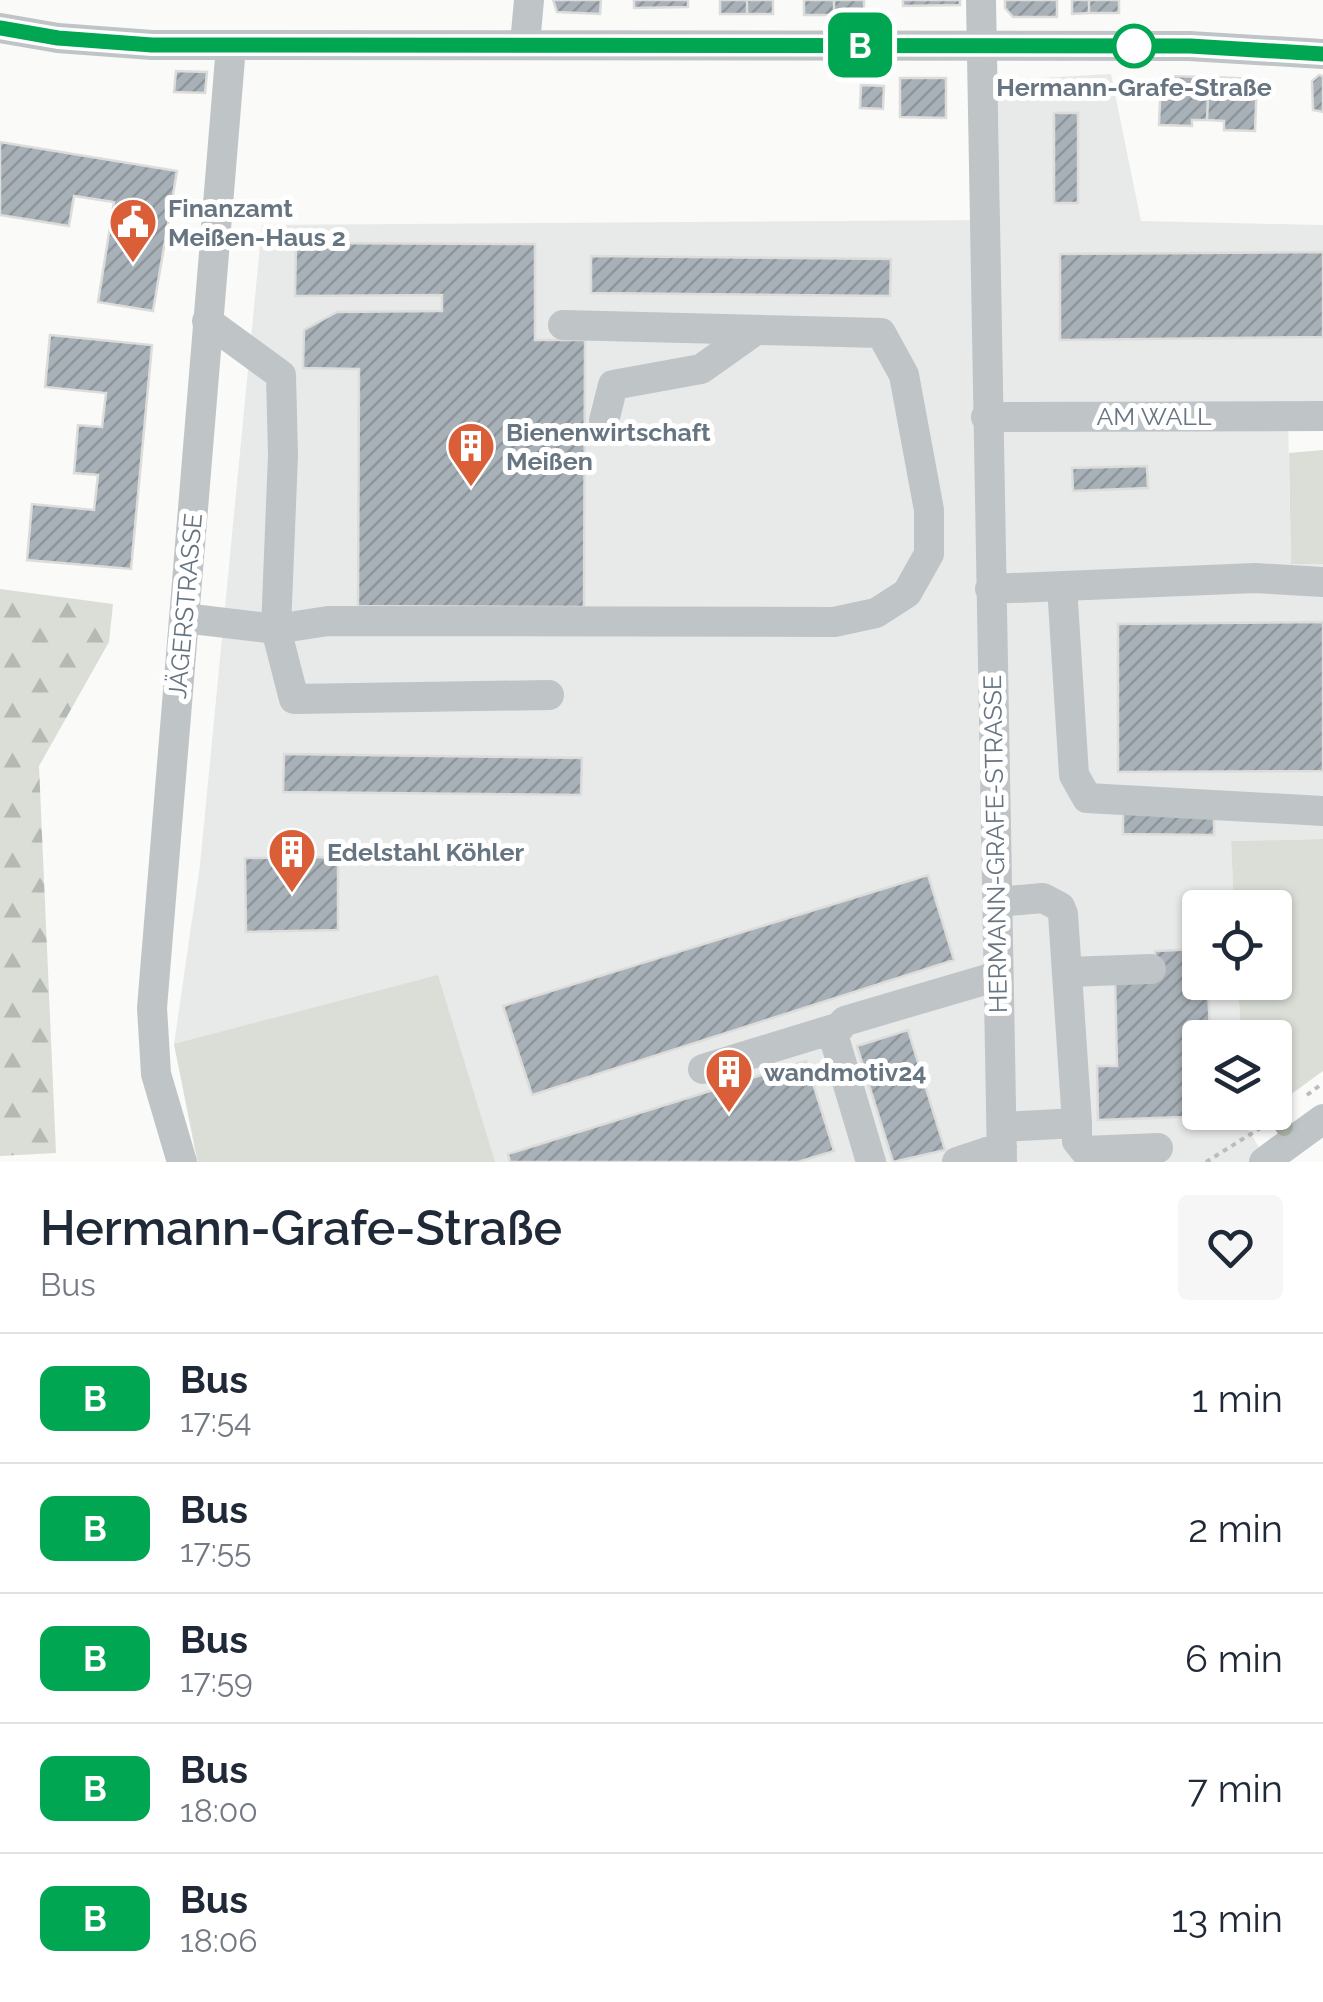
<!DOCTYPE html>
<meta charset="utf-8">
<style>
body{margin:0;font-family:Raleway,sans-serif;background:#f6f6f7;color:#1f2937;height:100vh;display:flex;flex-direction:column;font-size:38px;white-space:nowrap}
*{box-sizing:border-box;margin:0}
p{font-size:32px;color:#747a83}
.icon{flex:none;width:55px;height:55px;fill:none;stroke:currentColor;stroke-width:2;stroke-linecap:round;stroke-linejoin:round}
.map{position:relative;height:1162px;overflow:hidden}
.panel{display:flex;flex-direction:column;background:#fff;flex:1}
.panel>*{flex:none}
.badge{padding:0 20px;border-radius:15px;font-size:35px;line-height:65px}
.buttons{position:absolute;left:1182px;top:890px;display:grid;gap:20px}
.buttons a{display:grid;place-items:center;width:110px;height:110px;border-radius:10px;background:#fff;box-shadow:0 2px 8px #0004;font-size:50px}
.map>.badge{position:absolute;translate:-50% -50%;box-shadow:0 0 0 5px #fff}
.round{display:grid;place-items:center;flex:none;width:105px;height:105px;border-radius:10px;background:#f6f6f7}
.head{display:flex;align-items:center;justify-content:space-between;height:170px;padding:0 40px}
h1{font-size:48px;font-weight:600;line-height:75px}
ul{padding:0;list-style:none}
li{display:flex;align-items:center;gap:30px;height:130px;padding:0 40px;border-top:2px solid #e0e1e3}
li div{flex:1}
li b{display:block;font-size:38px}
li em{font-style:normal}
li .badge{min-width:110px;font-weight:700;text-align:center}
.map>svg:first-child{display:block}
.built{fill:#e8e9e9}
.grass{fill:#daded7}
.forest{fill:url(#forest-firs)}
.building{fill:url(#building-hatch);stroke:#dcdcda;stroke-width:2.5}
.lines{fill:none;stroke-linecap:round;stroke-linejoin:round}
.path{stroke:#babdc0;stroke-width:4;stroke-dasharray:5 5;stroke-linecap:butt}
.minor{stroke:#bfc4c7;stroke-width:30}
.tree{fill:#aab4a7}
.line-casing{stroke:#fff;stroke-width:22}
.line{stroke:#00a651;stroke-width:15}
.stop-dot{fill:#fff;stroke:#00a651;stroke-width:5}
.labels{text-anchor:middle;stroke-width:10;stroke-linejoin:round;paint-order:stroke}
.stop-label{font-size:25px;font-weight:bold;fill:#667581;stroke:#fff}
.poi-label{font-size:25px;font-weight:bold;fill:#667581;stroke:#fff;text-anchor:start}
.street-label{font-size:25px;fill:#667581;stroke:#fff}
</style>
<div class="map">
<svg width="1323" height="1162" viewBox="0 0 1323 1162">
<defs>
<pattern id="forest-firs" width="22" height="20" patternUnits="userSpaceOnUse" patternTransform="scale(2.5)"><rect width="22" height="20" fill="#daded7"/><path d="M5 1l3.5 6h-7zM16 11l3.5 6h-7z" fill="#b5b9b4"/></pattern>
<pattern id="building-hatch" width="6" height="6" patternUnits="userSpaceOnUse" patternTransform="scale(2.5)"><rect width="6" height="6" fill="#a8b1b7"/><path d="M-1 1l2-2M0 6l6-6M5 7l2-2" fill="none" stroke="#8d959a"/></pattern>
</defs>
<rect width="100%" height="100%" fill="#fafaf8"/>
<path class="built" d="M1111,74L1141,221L1323,225V416L1288,417L1291,563L1323,564V839L1231,841L1234,907L1200,908V982L1238,983L1241,1037L1200,1038V1112L1245,1113L1246,1126L1268,1162H173L196,1156L174,1044L200,865L262,225L1000,220L998,100L1022,79Z"/>
<path class="grass" d="M1323,450V564H1291L1289,453Z
M1323,839V1071L1275,1106V1038L1241,1037L1238,983L1275,982V908L1234,907L1231,841Z
M438,975L495,1162H198L174,1044Z"/>
<path class="forest" d="M0,589L113,604L109,642L39,766L56,1153L0,1156Z"/>
<path class="building" d="M553,0H601L600,14L557,12Z
M634,0H688V7L634,8Z
M720,0H747V14H720Z
M747,0H773V14H747Z
M804,0H834V15H804Z
M834,0H864V14L834,15Z
M903,0H960V5L903,6Z
M1005,0H1057V17H1013L1005,8Z
M1072,0H1089V13L1072,14Z
M1089,0H1119V13H1089Z
M176,71L207,72L205,93L174,92Z
M1319,75L1323,76V112L1313,110L1312,81Z
M1161,76L1209,77L1207,120H1192V126L1159,125Z
M1209,77L1257,79L1255,131L1224,130V121L1207,120Z
M900,78H946V118L900,117Z
M861,85L884,86L883,109L860,108Z
M1054,113H1078V203H1054Z
M0,142L177,171L153,311L98,302L114,202L74,196L69,226L0,215Z
M296,243L535,244V340H585L584,607L358,606L359,369L303,368L304,330L337,312L442,311V295L295,296Z
M1323,252V337L1060,340V254Z
M591,256L891,259L890,296L591,293Z
M50,335L152,345L131,569L27,560L32,504L94,510L98,475L74,473L78,425L102,427L106,393L45,387Z
M1147,466L1148,488L1073,491L1072,468Z
M1323,622V771L1118,772V624Z
M284,754L582,758L581,795L283,792Z
M1123,810H1214V835L1123,834Z
M338,857V930L246,932L245,858Z
M928,875L954,960L532,1095L503,1006Z
M1200,949V982H1208L1210,1038H1200V1088H1183L1184,1117L1098,1120L1097,1066H1117L1115,979L1155,978V951Z
M908,1030L945,1150L893,1162L857,1046Z
M806,1061L834,1151L798,1162H510L508,1154Z"/>
<g class="lines">
<path class="path" d="M1307,1095L1323,1083
M1206,1162L1262,1127"/>
<path class="minor" d="M981,0L1002,1162
M0,28L58,38L152,45L1189,46L1323,54
M525,44L529,0
M207,321L281,375L283,455L276,629L328,621L834,622L876,613L907,593L929,554V510L904,375L881,333L563,325
M986,417L1323,416
M604,421L613,385L701,369L756,330
M1062,586L1074,775L1087,798L1323,811
M990,589L1255,578L1323,582
M184,618L276,629L294,699L549,695
M997,902L1043,898L1060,907L1063,914L1077,1123L1002,1127
M1068,972L1151,969
M703,1069L840,1027
M1077,1123V1141L1085,1151L1158,1148
M182,1162L156,1074L152,1008L231,46
M871,1162L833,1034L845,1021L998,976
M957,1162L1002,1147
M1264,1162L1323,1119"/>
</g>
<circle class="tree" cx="1284" cy="1127" r="9"/>
<g class="lines">
<g class="line-casing">
<path id="line" d="M0,28L58,38L152,45L1190,46L1323,54"/>
</g>
<use href="#line" class="line"/>
</g>
<defs>
<g id="civic-pin" transform="scale(2.5)"><path d="M0 17L-7.5 6A9.5 9.5 0 1 1 7.5 6Z" fill="#da5e37" stroke="#fff"/><path d="M-.6-6.5H3V-4.5H.6V-3L4-1V1h2V6H-6V1h2V-1L-.6-3ZM-1.2 2.5V6h2.4V2.5Z" fill="#fff"/></g>
<g id="building-pin" transform="scale(2.5)"><path d="M0 17L-7.5 6A9.5 9.5 0 1 1 7.5 6Z" fill="#da5e37" stroke="#fff"/><path d="M-4-6H4V6H1V3H-1V6H-4ZM-2.5-4.3h1.7v1.8h-1.7ZM.8-4.3h1.7v1.8H.8ZM-2.5-1h1.7V.8h-1.7ZM.8-1h1.7V.8H.8Z" fill="#fff"/></g>
</defs>
<g fill-rule="evenodd">
<use href="#civic-pin" x="133" y="222"/>
<use href="#building-pin" x="471" y="446"/>
<use href="#building-pin" x="292" y="852"/>
<use href="#building-pin" x="729" y="1072"/>
</g>
<circle class="stop-dot" cx="1134" cy="46" r="20"/>
<g class="labels">
<g class="stop-label">
<text x="1134" y="96">Hermann-Grafe-Straße</text>
</g>
<g class="poi-label">
<text x="168" y="217">Finanzamt<tspan x="168" dy="29">Meißen-Haus 2</tspan></text>
<text x="506" y="441">Bienenwirtschaft<tspan x="506" dy="29">Meißen</tspan></text>
<text x="327" y="861">Edelstahl Köhler</text>
<text x="764" y="1081">wandmotiv24</text>
</g>
<g class="street-label">
<text x="1154" y="425">AM WALL</text>
<text transform="translate(185 606) rotate(-85)" y="9">JÄGERSTRASSE</text>
<text transform="translate(995 844) rotate(-91)" y="9">HERMANN-GRAFE-STRASSE</text>
</g>
</g>
</svg>
<div class="buttons">
<a><svg class="icon" aria-label="locate" viewBox="0 0 24 24"><circle cx="12" cy="12" r="6"/><path d="M12 2v4M12 18v4M2 12h4M18 12h4"/></svg></a>
<a><svg class="icon" aria-label="layers" viewBox="0 0 24 24"><path d="M12 4l9 5-9 5-9-5zM3 14l9 5 9-5"/></svg></a>
</div>
<b class="badge" style="left:860px;top:45px;background:#00a651;color:#fff">B</b>
</div>
<section class="panel">
<div class="head"><div><h1>Hermann-Grafe-Straße</h1><p>Bus</p></div><a class="round"><svg class="icon" aria-label="heart" viewBox="0 0 24 24"><path d="M12 20l-8-8c-3-5 5-10 8-4 3-6 11-1 8 4z"/></svg></a></div>
<ul>
<li><span class="badge" style="background:#00a651;color:#fff">B</span><div><b>Bus</b><p>17:54</p></div><em>1 min</em></li>
<li><span class="badge" style="background:#00a651;color:#fff">B</span><div><b>Bus</b><p>17:55</p></div><em>2 min</em></li>
<li><span class="badge" style="background:#00a651;color:#fff">B</span><div><b>Bus</b><p>17:59</p></div><em>6 min</em></li>
<li><span class="badge" style="background:#00a651;color:#fff">B</span><div><b>Bus</b><p>18:00</p></div><em>7 min</em></li>
<li><span class="badge" style="background:#00a651;color:#fff">B</span><div><b>Bus</b><p>18:06</p></div><em>13 min</em></li>
</ul>
</section>
